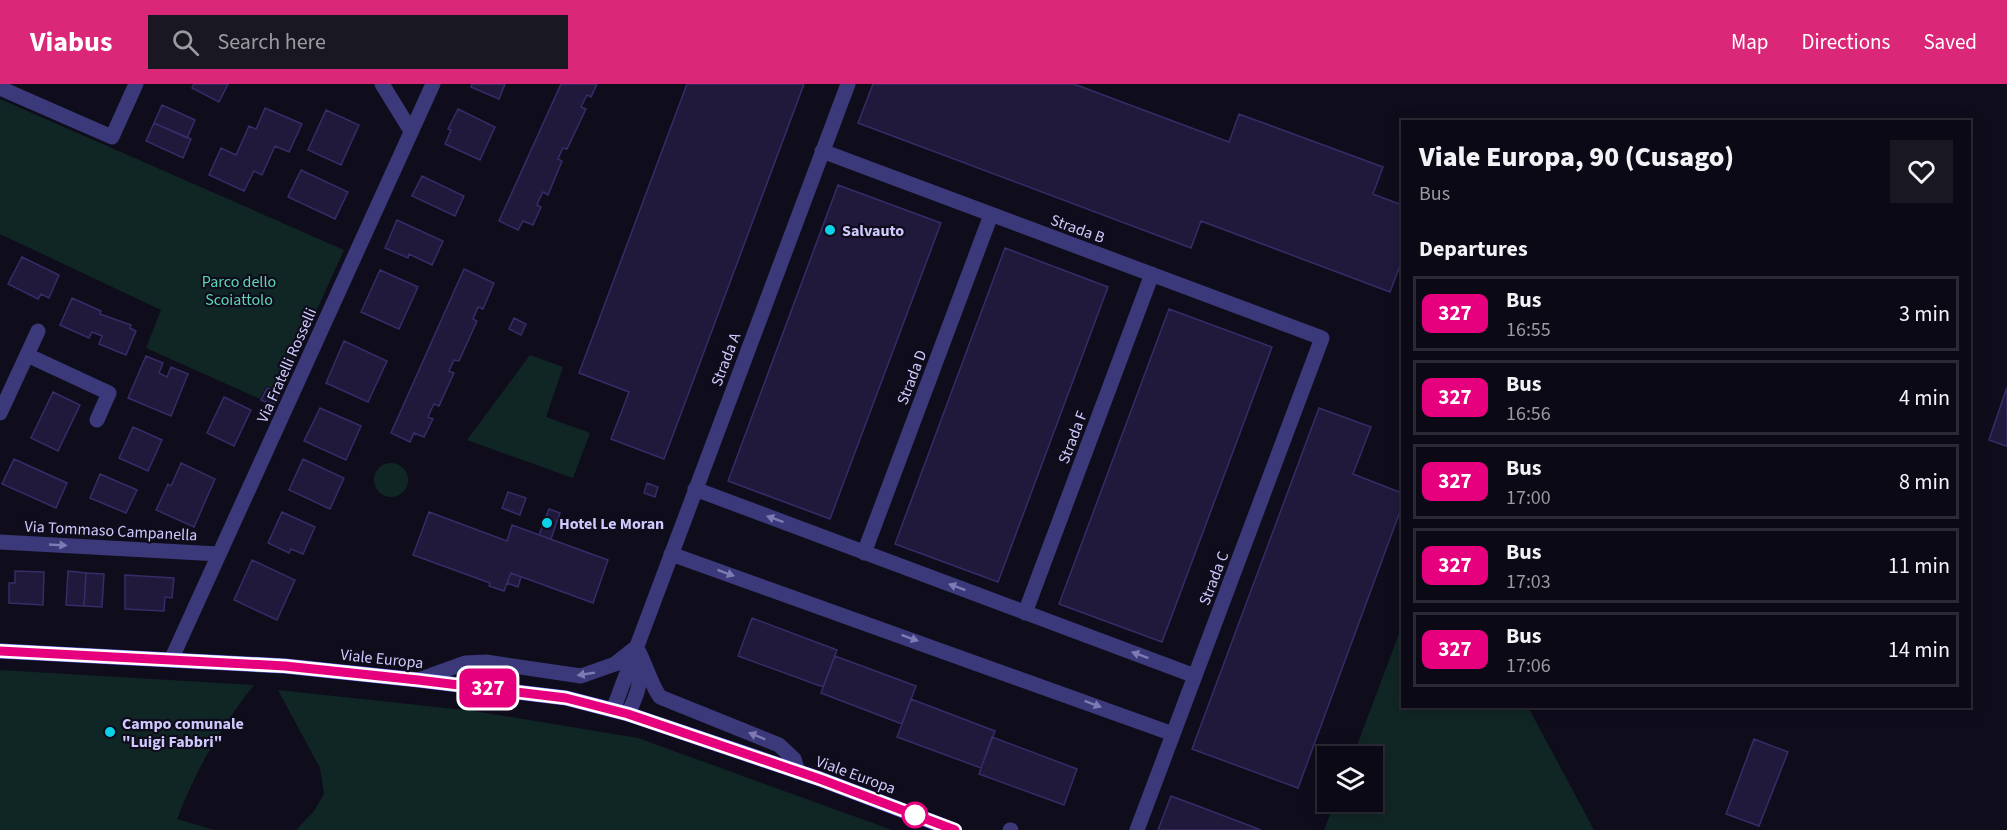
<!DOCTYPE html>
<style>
body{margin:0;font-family:"Source Sans 3",sans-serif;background:#191722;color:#f1f3f6;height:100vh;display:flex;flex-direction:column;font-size:22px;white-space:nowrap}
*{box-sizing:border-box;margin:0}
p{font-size:20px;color:#9a9aa0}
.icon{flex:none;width:33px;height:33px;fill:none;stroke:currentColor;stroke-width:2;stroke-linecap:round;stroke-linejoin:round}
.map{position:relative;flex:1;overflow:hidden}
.drawer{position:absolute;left:1401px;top:36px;width:570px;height:588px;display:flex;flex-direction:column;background:#0b0915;border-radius:0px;box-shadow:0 3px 15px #0003,0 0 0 2px #2b2a34}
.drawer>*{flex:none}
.badge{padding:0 12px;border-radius:9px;font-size:21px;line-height:39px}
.fabs{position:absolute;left:1317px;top:662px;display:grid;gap:12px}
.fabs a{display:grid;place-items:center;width:66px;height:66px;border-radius:0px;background:#0b0915;box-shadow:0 3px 15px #0003,0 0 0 2px #2b2a34;font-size:30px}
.map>.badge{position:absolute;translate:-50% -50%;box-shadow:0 0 0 3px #fff}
h2{padding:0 18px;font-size:22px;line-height:54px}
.round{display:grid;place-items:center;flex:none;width:63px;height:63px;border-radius:0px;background:#191722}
.head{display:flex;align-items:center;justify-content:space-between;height:102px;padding:0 18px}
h1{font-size:28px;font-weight:800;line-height:45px}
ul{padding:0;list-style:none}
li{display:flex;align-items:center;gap:18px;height:75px;margin:0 12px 9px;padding:0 6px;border:3px solid #2b2a34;border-radius:0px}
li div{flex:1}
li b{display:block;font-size:22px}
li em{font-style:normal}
li .badge{min-width:66px;font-weight:700;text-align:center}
header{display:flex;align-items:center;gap:36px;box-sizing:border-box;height:84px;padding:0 30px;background:#db2777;color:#fff}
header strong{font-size:28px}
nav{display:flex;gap:33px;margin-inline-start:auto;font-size:21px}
.search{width:420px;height:54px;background:#191722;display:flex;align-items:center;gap:15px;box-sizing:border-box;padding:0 21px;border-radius:0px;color:#9a9aa0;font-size:22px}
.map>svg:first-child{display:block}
.green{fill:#102625}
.building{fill:#20193c;stroke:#372c67;stroke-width:1.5}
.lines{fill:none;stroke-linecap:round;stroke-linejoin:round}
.street{stroke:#3b3979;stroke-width:15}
.secondary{stroke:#6865f8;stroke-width:15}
.oneway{fill:#7e7ab4}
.line-casing{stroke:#fff;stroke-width:14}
.line{stroke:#e6007e;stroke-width:9}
.poi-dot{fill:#0ad3e8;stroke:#0f0c1c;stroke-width:2}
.stop-dot{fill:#fff;stroke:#e6007e;stroke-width:3}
.labels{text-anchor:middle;stroke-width:4.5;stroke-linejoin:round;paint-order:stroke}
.street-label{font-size:16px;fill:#cfcafd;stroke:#0f0c1c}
.poi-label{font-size:16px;font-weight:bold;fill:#cfcafd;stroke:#0f0c1c;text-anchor:start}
.park-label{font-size:16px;fill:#5ad8b8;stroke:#0f0c1c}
</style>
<header>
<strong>Viabus</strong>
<div class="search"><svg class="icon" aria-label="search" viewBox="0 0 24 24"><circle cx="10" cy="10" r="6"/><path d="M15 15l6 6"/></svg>Search here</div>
<nav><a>Map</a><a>Directions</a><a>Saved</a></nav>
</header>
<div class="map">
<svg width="2007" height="746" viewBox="0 0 2007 746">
<rect width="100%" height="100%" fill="#0f0c1c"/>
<path class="green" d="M0,15L344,166L280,307L266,302L260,315L146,264L161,226L0,150Z
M530,271L563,283L546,333L590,349L573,394L467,356Z
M374 396a17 17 0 1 1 34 0a17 17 0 1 1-34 0Z
M1402,542V622L1528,623L1594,746H1324L1335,717H1372V672H1353Z
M0,586L254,601C221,642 196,686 177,735L214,746H0Z
M278,606L474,627L638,654L892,746H296L314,727L324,710L320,684Z"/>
<path class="building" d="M194,0H228L219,18L192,4Z
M472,0H505L499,15L471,3Z
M561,0H597L591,13L587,11L581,23L586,25L567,65L563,64L561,68L558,75L562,77L548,111L543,108L539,116L537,121L541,123L533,141L523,137L518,146L499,137Z
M687,0H804L664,375L611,355L629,308L579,289Z
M873,0H1074L1229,58L1239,30L1383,83L1373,110L1402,121V176L1390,208L1201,137L1191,164L858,39Z
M162,21L195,36L187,54L154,39Z
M265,24L302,40L289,68L275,62L262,91L254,87L244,107L209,91L221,64L236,71L249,42L256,45Z
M458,25L495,43L480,76L445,60L451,46L448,45Z
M326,26L359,41L341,81L308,66Z
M154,39L191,55L183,74L146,57Z
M301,86L348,108L335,135L288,113Z
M422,92L464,112L455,132L412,112Z
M838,101L941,139L830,435L728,397Z
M397,136L443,157L432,181L409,170L408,174L385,164Z
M1005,164L1108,203L998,498L895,460Z
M22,173L59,191L49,214L41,210L38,215L8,200Z
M464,185L494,199L483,225L478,223L473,235L477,237L459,277L454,276L449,287L454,289L439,322L434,320L431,326L428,333L433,335L424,353L414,349L410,358L391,349Z
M380,186L418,203L399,245L361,228Z
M72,214L101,227L100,230L131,241L130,244L136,247L126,271L99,260L102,252L92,248L89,254L60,241Z
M1169,225L1272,263L1162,558L1059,520Z
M514,234L526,240L521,251L509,245Z
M344,257L387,277L368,318L326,299Z
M146,272L163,279L159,289L167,293L171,283L188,290L171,332L128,314Z
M2007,303V359L2006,362L1989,356Z
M267,304L279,309L273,322L261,316Z
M53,308L80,321L58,367L31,354Z
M224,313L251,326L234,362L207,349Z
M320,324L361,342L346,376L304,357Z
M1319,324L1371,343L1353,390L1402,409V422L1298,704L1192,665Z
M133,343L162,356L148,387L119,374Z
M14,375L67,399L56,424L2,400Z
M303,375L344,394L330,425L289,406Z
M181,379L215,395L194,443L156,426L168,400L171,402Z
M100,390L137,406L126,429L90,414Z
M647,399L658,403L655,413L644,409Z
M508,408L526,414L520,431L502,424Z
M549,425L560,429L551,455L539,451Z
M282,428L315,443L303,470L291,465L289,469L268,459Z
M429,428L507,457L512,441L608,476L593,519L511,489L504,507L489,502L490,499L413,471Z
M252,476L295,496L277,536L234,516Z
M15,487L44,488L43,521L9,519V499H15Z
M68,487L86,489L84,522L66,521Z
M86,489L104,490L102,523L84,522Z
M511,489L521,493L518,503L507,499Z
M125,491L174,494L172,514L165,513L164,527L125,525Z
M752,534L837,566L823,603L738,572Z
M835,572L916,602L902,640L821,609Z
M911,615L995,647L981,684L897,653Z
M992,653L1077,685L1064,721L979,690Z
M1754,655L1788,668L1759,742L1726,730Z
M1171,712L1198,722L1261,746H1158Z"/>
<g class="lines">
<path class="street" d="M382,0L411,47
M0,4L112,53L136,0
M822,67L1322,254L1137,746
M27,271L109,309L97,336
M0,329L38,247
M695,405L1195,592
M0,458L219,470
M864,469L991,131
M671,470L1173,650
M1025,529L1152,190
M636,563C646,579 649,597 660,613L779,661L794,675L798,688
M171,576L433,0
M418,596L465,579L486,578L581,592L615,580L634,565
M613,626L848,0
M628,630C636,613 642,599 640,580
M1010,746H1011"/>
<path class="secondary" d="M0,567L285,582L418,596L566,614L628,630L820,695L954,746"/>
</g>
<defs><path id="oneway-solid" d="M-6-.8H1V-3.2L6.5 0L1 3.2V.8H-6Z" transform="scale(1.5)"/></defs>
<g class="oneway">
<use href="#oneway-solid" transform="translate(775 435) rotate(-160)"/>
<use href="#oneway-solid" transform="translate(58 461) rotate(3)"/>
<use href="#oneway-solid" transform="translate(726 489) rotate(20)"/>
<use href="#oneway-solid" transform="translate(957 503) rotate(-160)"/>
<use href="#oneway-solid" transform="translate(910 554) rotate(20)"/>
<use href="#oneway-solid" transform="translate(1140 571) rotate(-160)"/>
<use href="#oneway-solid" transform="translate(586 590) rotate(171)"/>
<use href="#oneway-solid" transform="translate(1093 620) rotate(21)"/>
<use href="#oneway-solid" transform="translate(757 652) rotate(-158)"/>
</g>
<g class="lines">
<g class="line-casing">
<path id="line" d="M0,567L285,582L418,596L566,614L628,630L820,695L955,746"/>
</g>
<use href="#line" class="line"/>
</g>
<g class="poi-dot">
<circle cx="830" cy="146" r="6"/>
<circle cx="547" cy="439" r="6"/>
<circle cx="110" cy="648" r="6"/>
</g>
<circle class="stop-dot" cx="915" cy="731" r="12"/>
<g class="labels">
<g class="street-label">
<text transform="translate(1078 144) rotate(20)" y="6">Strada B</text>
<text transform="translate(725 275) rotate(-69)" y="6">Strada A</text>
<text transform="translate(286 281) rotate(-66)" y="6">Via Fratelli Rosselli</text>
<text transform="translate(911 293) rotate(-69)" y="6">Strada D</text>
<text transform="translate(1072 353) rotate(-69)" y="6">Strada F</text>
<text transform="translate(111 446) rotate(3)" y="6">Via Tommaso Campanella</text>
<text transform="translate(1213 494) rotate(-69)" y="6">Strada C</text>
<text transform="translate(382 574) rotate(6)" y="6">Viale Europa</text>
<text transform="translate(856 690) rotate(20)" y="6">Viale Europa</text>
</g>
<g class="poi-label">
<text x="842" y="152">Salvauto</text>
<text x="559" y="445">Hotel Le Moran</text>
<text x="122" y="645">Campo comunale<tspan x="122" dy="18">"Luigi Fabbri"</tspan></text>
</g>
<g class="park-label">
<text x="239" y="203">Parco dello<tspan x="239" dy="18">Scoiattolo</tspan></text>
</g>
</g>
</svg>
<div class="fabs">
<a><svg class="icon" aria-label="layers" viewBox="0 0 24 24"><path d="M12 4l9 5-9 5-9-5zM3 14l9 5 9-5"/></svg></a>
</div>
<b class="badge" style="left:488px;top:604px;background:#e6007e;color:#fff">327</b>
<section class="drawer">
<div class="head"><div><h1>Viale Europa, 90 (Cusago)</h1><p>Bus</p></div><a class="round"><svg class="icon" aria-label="heart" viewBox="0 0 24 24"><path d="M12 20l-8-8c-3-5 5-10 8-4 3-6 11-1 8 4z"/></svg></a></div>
<h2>Departures</h2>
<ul>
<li><span class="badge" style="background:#e6007e;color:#fff">327</span><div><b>Bus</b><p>16:55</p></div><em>3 min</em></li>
<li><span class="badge" style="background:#e6007e;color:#fff">327</span><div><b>Bus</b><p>16:56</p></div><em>4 min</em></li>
<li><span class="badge" style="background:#e6007e;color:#fff">327</span><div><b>Bus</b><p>17:00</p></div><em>8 min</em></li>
<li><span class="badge" style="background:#e6007e;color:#fff">327</span><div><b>Bus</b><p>17:03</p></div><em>11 min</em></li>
<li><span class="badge" style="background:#e6007e;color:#fff">327</span><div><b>Bus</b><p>17:06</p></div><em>14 min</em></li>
</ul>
</section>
</div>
